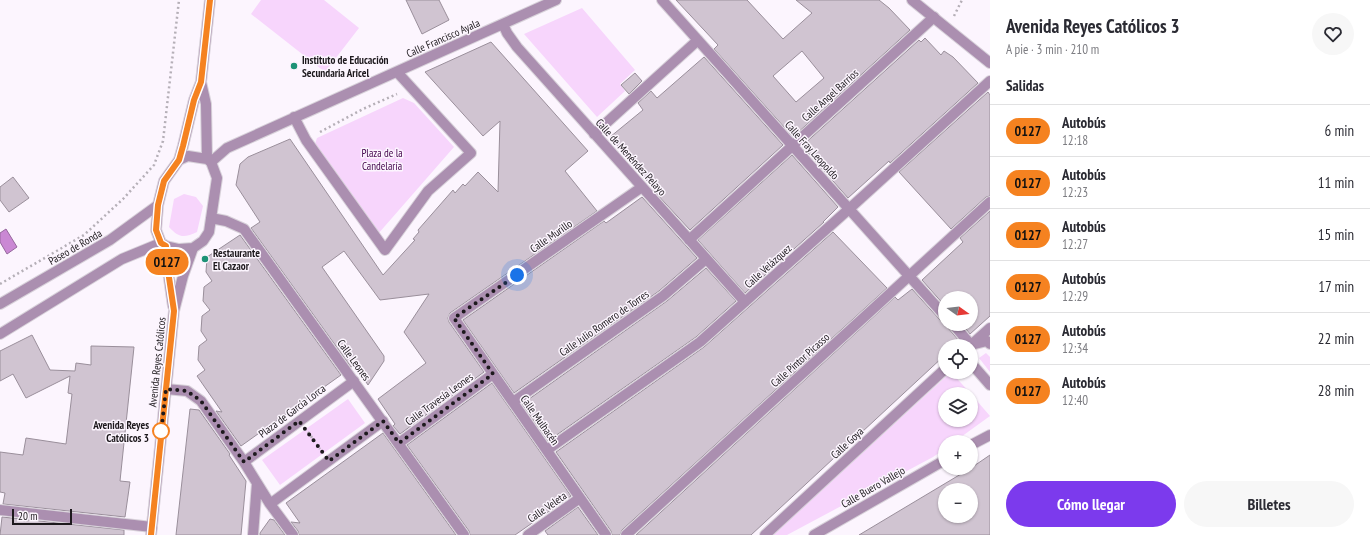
<!DOCTYPE html>
<html lang="es">
<meta charset="utf-8">
<style>
body{margin:0;font-family:"PT Sans Narrow",sans-serif;background:#f7f7f7;color:#2b2b33;height:100vh;display:flex;flex-direction:column;font-size:15px;white-space:nowrap}
*{box-sizing:border-box;margin:0}
p{font-size:13px;color:#7c7c81}
.icon{flex:none;width:22px;height:22px;fill:none;stroke:currentColor;stroke-width:2;stroke-linecap:round;stroke-linejoin:round}
.map{position:relative;flex:1;overflow:hidden}
.drawer{display:flex;flex-direction:column;background:#fff;width:380px}
.drawer>*{flex:none}
.badge{padding:0 8px;border-radius:13px;font-size:14px;line-height:26px}
.needle{width:26px;rotate:104deg}
.buttons{position:absolute;left:938px;top:291px;display:grid;gap:8px}
.buttons a{display:grid;place-items:center;width:40px;height:40px;border-radius:50%;background:#fff;box-shadow:0 1px 3px #0004;font-size:20px}
.scale{position:absolute;left:12px;bottom:10px;width:60px;box-sizing:border-box;padding-left:4px;border:2px solid #1d191d;border-top:0;font-size:11px;line-height:14px;white-space:nowrap;color:#1d191d;-webkit-text-stroke:3px #fcf5fe;paint-order:stroke}
.you{position:absolute;width:20px;height:20px;margin:-10px;border:3px solid #fff;border-radius:50%;background:#1a73e8;box-shadow:0 0 0 6px #1a73e833}
.map>.badge{position:absolute;translate:-50% -50%;box-shadow:0 0 0 2px #fff}
h2{padding:0 16px;font-size:15px;line-height:36px}
.round{display:grid;place-items:center;flex:none;width:42px;height:42px;border-radius:21px;background:#f7f7f7}
.summary{display:flex;align-items:center;justify-content:space-between;height:68px;padding:0 16px}
h1{font-size:19px;font-weight:700;line-height:30px}
.primary-button{display:flex;gap:8px;margin-top:auto;padding:8px 16px}
.primary-button a{flex:1;height:46px;border-radius:24px;background:#7c3aed;color:#fff;font-size:16px;font-weight:700;line-height:46px;text-align:center}
.primary-button a+a{background:#f7f7f7;color:#2b2b33}
ul{padding:0;list-style:none}
li{display:flex;align-items:center;gap:12px;height:52px;padding:0 16px;border-top:1px solid #e1e1e2}
li div{flex:1}
li b{display:block;font-size:15px}
li em{font-style:normal}
li .badge{min-width:44px;font-weight:700;text-align:center}
main{display:flex;flex:1;min-height:0}
.map>svg:first-child{display:block}
.green{fill:#f7d5fc}
.water{fill:#ca88d4;stroke:#96679d}
.building{fill:#d0c4d1;stroke:#9a8f9b;fill-rule:evenodd}
.lines{fill:none;stroke-linecap:round;stroke-linejoin:round}
.minor-casing{stroke:#d8d2da;stroke-width:12}
.tertiary-casing{stroke:#d8d2da;stroke-width:12}
.path{stroke:#b5afb7;stroke-width:2.5;stroke-dasharray:2 3;stroke-linecap:butt}
.minor{stroke:#ab8fb0;stroke-width:10}
.tertiary{stroke:#ab8fb0;stroke-width:10}
.line-casing{stroke:#fff;stroke-width:9}
.line{stroke:#f58220;stroke-width:6}
.walk{stroke:#1d191d;stroke-width:4;stroke-dasharray:0 7.2}
.poi-dot{fill:#1c9276;stroke:#fcf5fe;stroke-width:1.5}
.stop-dot{fill:#fff;stroke:#f58220;stroke-width:2}
.labels{text-anchor:middle;stroke-width:3;stroke-linejoin:round;paint-order:stroke}
.street-label{font-size:11px;fill:#1d191d;stroke:#fcf5fe}
.poi-label{font-size:11px;font-weight:bold;fill:#1d191d;stroke:#fcf5fe;text-anchor:start}
.park-label{font-size:11px;fill:#44054d;stroke:#fcf5fe}
.stop-label{font-size:11px;font-weight:bold;fill:#1d191d;stroke:#fcf5fe;text-anchor:end}
</style>
<main>
<div class="map">
<svg width="990" height="535" viewBox="0 0 990 535">
<rect width="100%" height="100%" fill="#fcf5fe"/>
<path class="green" d="M261,0H324L359,28L325,72L251,14Z
M582,8L635,70L620,84L625,91L597,117L524,34Z
M403,98L414,103L454,147L378,234L314,147L317,138Z
M184,194L196,197L203,206L197,232C184,238 179,238 169,227L174,199Z
M986,353L990,357V372L979,358Z
M951,372L971,394H945V420H971V394L990,416L954,442H945V449L933,457L787,535H772Z
M348,399L365,423L280,485L262,460Z"/>
<path class="water" d="M6,229L17,247L7,254L0,242V233Z"/>
<path class="building" d="M406,0H439L449,20L422,34Z
M676,0H747L783,39L812,13L796,0H879L889,8L910,30L793,137L714,49L718,45ZM802,51L824,78L796,102L773,76Z
M925,38L941,55L944,51L953,57L978,83L890,163L889,161L848,198L802,146L919,40L921,42Z
M491,42L588,151L565,171L597,211L450,313L448,318L449,322L484,372L400,434L393,426L395,424L378,399L426,363L404,332L429,294L380,300L344,251L322,267L384,356V361L368,385L355,365L351,367L251,228L260,222L236,185L240,164L248,157L290,139L383,275L415,240L413,239L419,232L418,230L453,190L455,193L463,184L465,186L478,172L498,192L500,121L483,136L425,72Z
M704,57L783,145L690,230L653,190L654,189L610,137L643,110L638,103L651,91L657,98Z
M635,73L642,81L629,94L621,85Z
M988,92L990,95V196L986,197L951,229L899,172Z
M792,155L838,207L823,222H824L745,293L698,240Z
M13,177L29,198L9,212L0,200V187Z
M642,197L697,258L659,291L514,393L463,320L604,221L606,223Z
M990,211V316L970,334L962,324H971V298H945V306L922,280L963,242L960,238Z
M833,232L887,288L622,530L620,535H612L611,531L556,452L704,347Z
M240,235L341,375L241,446L216,411L222,412L197,376L205,370L198,360L199,346L207,340L201,331L202,316L210,310L203,301L204,287L212,281L206,272L207,257Z
M706,268L736,301L696,337L548,441L522,404L667,301Z
M912,289L940,320L947,324L948,328L960,342L955,346H945V355L751,535H636L895,297L898,300Z
M32,335L50,370L75,371L76,363L91,365V346L134,347L120,481L130,482L125,517L3,504L5,493L0,492V452L23,455L26,438L66,444L72,394L68,393L70,376L26,398L13,374L0,381V351Z
M492,383L571,496L515,535H470L469,531L407,445Z
M190,409L199,410L230,454L229,455L246,481L241,535H176Z
M383,433L456,535H299L298,531L291,522L300,523L286,503Z
M990,455V535H859L971,468ZM945,490H971V516H945Z
M578,507L598,535H548L545,531Z
M2,517L124,530V535H0Z
M270,519L274,520L285,535H260V533Z"/>
<g class="lines">
<g class="minor-casing">
<path id="minor" d="M662,0L945,316
M503,24L507,33L517,47L745,302
M294,117L306,140L385,250L428,191L471,153L397,72
M594,134L698,40
M211,162L227,148L556,0
M689,240L934,17
M953,324L971,345
M971,345L987,341L990,344
M970,346L990,328
M971,363L990,385
M166,389L187,391L201,401L244,462L270,504L293,535
M513,402L663,296L706,259
M399,443L493,374
M971,445L990,435
M547,450L700,342L849,209L990,81
M244,462L354,381
M270,504L383,421
M0,510L152,527
M253,535L257,483
M528,535L580,498
M606,535L454,318L642,187
M626,535L990,202
M765,535L945,369
M814,535L945,460"/>
</g>
<g class="tertiary-casing">
<path id="tertiary" d="M912,0L990,63
M201,82L206,104L207,159
M179,160L188,156L207,159L211,162L217,178L209,232L203,241L193,248L179,249L166,246L161,243L156,230L158,205L164,181L179,160L183,146L194,100L201,82L210,0
M211,218L226,221L244,229L464,535
M166,246L167,264L173,306
M0,304L110,240L158,205
M0,334L122,259L161,243
M151,535L174,311L183,276L193,248"/>
</g>
<path class="path" d="M954,16L962,0
M320,132L363,109L397,94
M0,284L84,235L123,199L154,165L163,141L179,0
M308,432L320,449"/>
<use href="#minor" class="minor"/>
<use href="#tertiary" class="tertiary"/>
</g>
<g class="lines">
<g class="line-casing">
<path id="line" d="M151,535L174,311L167,264L166,246L161,243L156,230L158,205L164,181L179,160L183,146L194,100L201,82L210,0"/>
</g>
<use href="#line" class="line"/>
<path class="walk" d="M161,431V433L166,389L187,391L201,401L244,462L299,421L329,461L383,421L399,443L493,374L454,318L517,275"/>
</g>
<g class="poi-dot">
<circle cx="294" cy="66" r="4"/>
<circle cx="205" cy="259" r="4"/>
</g>
<circle class="stop-dot" cx="161" cy="431" r="8"/>
<g class="labels">
<g class="street-label">
<text transform="translate(443 38) rotate(-24)" y="4">Calle Francisco Ayala</text>
<text transform="translate(830 95) rotate(-42)" y="4">Calle Angel Barrios</text>
<text transform="translate(812 150) rotate(48)" y="4">Calle Fray Leopoldo</text>
<text transform="translate(631 157) rotate(48)" y="4">Calle de Menéndez Pelayo</text>
<text transform="translate(551 236) rotate(-35)" y="4">Calle Murillo</text>
<text transform="translate(75 247) rotate(-30)" y="4">Paseo de Ronda</text>
<text transform="translate(768 266) rotate(-42)" y="4">Calle Velázquez</text>
<text transform="translate(604 323) rotate(-35)" y="4">Calle Julio Romero de Torres</text>
<text transform="translate(354 360) rotate(54)" y="4">Calle Leones</text>
<text transform="translate(800 360) rotate(-42)" y="4">Calle Pintor Picasso</text>
<text transform="translate(157 362) rotate(-84)" y="4">Avenida Reyes Católicos</text>
<text transform="translate(439 399) rotate(-36)" y="4">Calle Travesía Leones</text>
<text transform="translate(292 411) rotate(-37)" y="4">Plaza de García Lorca</text>
<text transform="translate(540 420) rotate(55)" y="4">Calle Mulhacén</text>
<text transform="translate(847 443) rotate(-43)" y="4">Calle Goya</text>
<text transform="translate(873 487) rotate(-30)" y="4">Calle Buero Vallejo</text>
<text transform="translate(547 507) rotate(-35)" y="4">Calle Veleta</text>
</g>
<g class="poi-label">
<text x="302" y="64">Instituto de Educación<tspan x="302" dy="13">Secundaria Aricel</tspan></text>
<text x="213" y="257">Restaurante<tspan x="213" dy="13">El Cazaor</tspan></text>
</g>
<g class="park-label">
<text x="382" y="157">Plaza de la<tspan x="382" dy="13">Candelaría</tspan></text>
</g>
<g class="stop-label">
<text x="149" y="429">Avenida Reyes<tspan x="149" dy="13">Católicos 3</tspan></text>
</g>
</g>
</svg>
<div class="buttons">
<a><svg class="needle" viewBox="-14 -14 28 28"><path d="M0-13l5 13h-10z" fill="#e53935"/><path d="M0 13l5-13h-10z" fill="#7c7c81"/></svg></a>
<a><svg class="icon" aria-label="locate" viewBox="0 0 24 24"><circle cx="12" cy="12" r="6"/><path d="M12 2v4M12 18v4M2 12h4M18 12h4"/></svg></a>
<a><svg class="icon" aria-label="layers" viewBox="0 0 24 24"><path d="M12 4l9 5-9 5-9-5zM3 14l9 5 9-5"/></svg></a>
<a>+</a>
<a>−</a>
</div>
<div class="scale">20 m</div>
<div class="you" style="left:517px;top:275px"></div>
<b class="badge" style="left:167px;top:262px;background:#f58220;color:#111">0127</b>
</div>
<section class="drawer">
<div class="summary"><div><h1>Avenida Reyes Católicos 3</h1><p>A pie · 3 min · 210 m</p></div><a class="round"><svg class="icon" aria-label="heart" viewBox="0 0 24 24"><path d="M12 20l-8-8c-3-5 5-10 8-4 3-6 11-1 8 4z"/></svg></a></div>
<h2>Salidas</h2>
<ul>
<li><span class="badge" style="background:#f58220;color:#111">0127</span><div><b>Autobús</b><p>12:18</p></div><em>6 min</em></li>
<li><span class="badge" style="background:#f58220;color:#111">0127</span><div><b>Autobús</b><p>12:23</p></div><em>11 min</em></li>
<li><span class="badge" style="background:#f58220;color:#111">0127</span><div><b>Autobús</b><p>12:27</p></div><em>15 min</em></li>
<li><span class="badge" style="background:#f58220;color:#111">0127</span><div><b>Autobús</b><p>12:29</p></div><em>17 min</em></li>
<li><span class="badge" style="background:#f58220;color:#111">0127</span><div><b>Autobús</b><p>12:34</p></div><em>22 min</em></li>
<li><span class="badge" style="background:#f58220;color:#111">0127</span><div><b>Autobús</b><p>12:40</p></div><em>28 min</em></li>
</ul>
<div class="primary-button"><a>Cómo llegar</a><a>Billetes</a></div>
</section>
</main>
